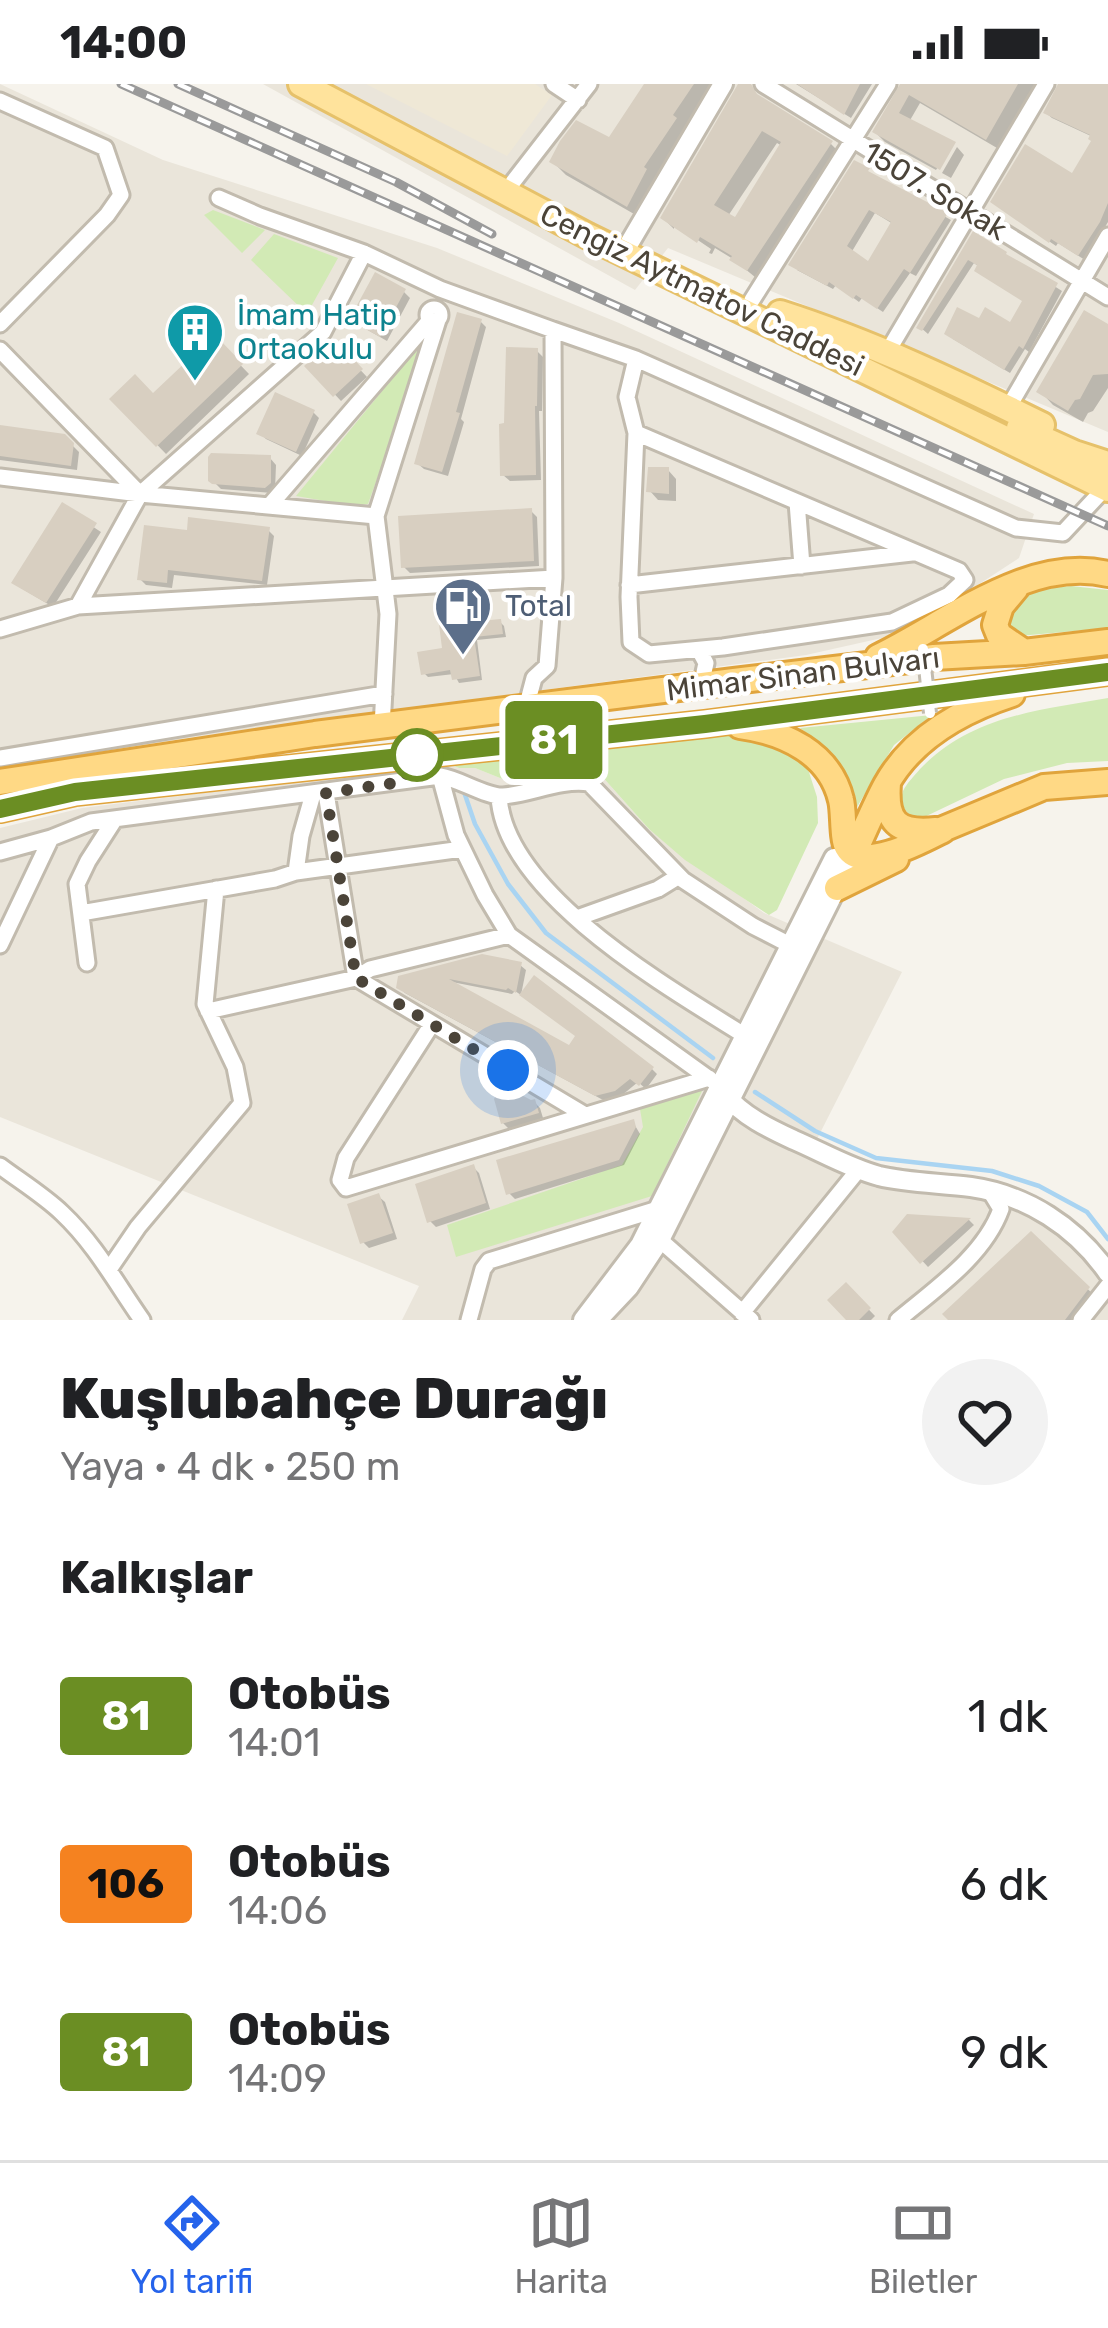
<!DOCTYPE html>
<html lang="tr">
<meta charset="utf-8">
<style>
body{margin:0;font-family:Rubik,sans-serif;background:#f2f2f2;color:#202124;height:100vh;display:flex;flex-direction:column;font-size:45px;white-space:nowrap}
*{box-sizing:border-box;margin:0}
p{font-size:39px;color:#757577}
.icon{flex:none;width:66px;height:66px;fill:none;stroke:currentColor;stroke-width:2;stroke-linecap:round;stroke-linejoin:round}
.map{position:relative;height:1236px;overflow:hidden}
.panel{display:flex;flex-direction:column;background:#fff;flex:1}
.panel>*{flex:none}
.badge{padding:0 24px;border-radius:9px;font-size:42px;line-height:78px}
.you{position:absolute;width:60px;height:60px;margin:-30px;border:9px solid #fff;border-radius:50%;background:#1a73e8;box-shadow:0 0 0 18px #1a73e833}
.map>.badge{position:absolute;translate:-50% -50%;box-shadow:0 0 0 6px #fff}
h2{padding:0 60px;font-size:45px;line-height:108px}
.round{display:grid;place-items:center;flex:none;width:126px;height:126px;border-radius:63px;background:#f2f2f2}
.summary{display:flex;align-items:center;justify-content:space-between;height:204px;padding:0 60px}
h1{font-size:57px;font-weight:800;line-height:90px}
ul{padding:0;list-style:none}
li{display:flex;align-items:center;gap:36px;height:168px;padding:0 60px}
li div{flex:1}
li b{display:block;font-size:45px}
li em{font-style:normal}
li .badge{min-width:132px;font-weight:700;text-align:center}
.status{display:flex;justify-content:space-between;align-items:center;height:84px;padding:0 60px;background:#fff;direction:ltr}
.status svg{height:33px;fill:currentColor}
.dock{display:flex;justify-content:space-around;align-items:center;height:168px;border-top:3px solid #e0e0e0;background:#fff;font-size:33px;color:#757577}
.dock a{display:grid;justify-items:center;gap:6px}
.dock .selected{color:#2563eb}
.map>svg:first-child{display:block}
.residential{fill:#eae5da}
.education{fill:#efe8d6}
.green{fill:#d2eab5}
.shadow{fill:#0003;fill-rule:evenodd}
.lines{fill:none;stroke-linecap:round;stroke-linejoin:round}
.stream{stroke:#a9d4f2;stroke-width:4.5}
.building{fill:#d8cfc1;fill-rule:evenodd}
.minor-casing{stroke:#c2bbae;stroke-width:21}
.tertiary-casing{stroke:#c2bbae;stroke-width:24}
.primary-casing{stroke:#e6c16a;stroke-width:30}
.trunk-casing{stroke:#e0a43c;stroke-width:30}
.minor{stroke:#fff;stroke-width:15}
.tertiary{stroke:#fff;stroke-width:18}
.primary{stroke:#ffe39c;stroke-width:24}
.trunk{stroke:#ffd985;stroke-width:24}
.rail-casing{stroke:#9a9a9a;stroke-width:9}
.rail{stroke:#fff;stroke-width:4.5;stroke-dasharray:14;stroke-linecap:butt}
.pedestrian-bridge-casing{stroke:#c2bbae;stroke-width:16;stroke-linecap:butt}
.pedestrian-bridge{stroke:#fff;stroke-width:10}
.line-casing{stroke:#fff;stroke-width:27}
.line{stroke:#6b8e23;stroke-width:18}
.walk{stroke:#4b4439;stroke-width:12;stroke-dasharray:0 21.6}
.stop-dot{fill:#fff;stroke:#6b8e23;stroke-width:6}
.labels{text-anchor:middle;stroke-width:9;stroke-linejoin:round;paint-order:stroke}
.street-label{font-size:30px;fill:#4b4439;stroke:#fff}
.culture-label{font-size:30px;fill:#0d838f;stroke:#fff;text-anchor:start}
.service-label{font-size:30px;fill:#4e5e75;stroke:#fff;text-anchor:start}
</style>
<div class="status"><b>14:00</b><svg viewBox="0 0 49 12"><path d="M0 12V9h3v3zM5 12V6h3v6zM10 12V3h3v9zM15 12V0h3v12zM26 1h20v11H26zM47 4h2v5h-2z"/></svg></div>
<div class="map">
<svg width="1108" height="1236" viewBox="0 0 1108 1236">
<rect width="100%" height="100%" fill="#f6f3ec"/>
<path class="residential" d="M0,0L163,76L437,164L619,239L1034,430L1019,474L927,534L882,554L806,571L193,653L0,687Z
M263,0H1108V348L668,164L635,206Z
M446,679L459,684H475L505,696L589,686L599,689L649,745L764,829L902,888L817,1055L863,1078L985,1096L1042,1114L1096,1156L1108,1171V1236H402L419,1202L0,1033V744L82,724Z"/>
<path class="education" d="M366,0H535L552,11L507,72Z"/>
<path class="green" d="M213,126L265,146L242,169L204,131Z
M274,150L338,174L307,230L251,176Z
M426,258L368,420L355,422L296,412L419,262Z
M1071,502L1108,506V544L1019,552L1013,550L1007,541C1013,507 1043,505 1071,502Z
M1108,614V677L1067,679L1004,695L918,736C906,730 898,721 903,707C907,699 914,692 920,685C971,632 1039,626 1108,614Z
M932,631L894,661L857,723C842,683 835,670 800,644Z
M739,650L772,658L797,672L807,682L817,713L818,739L777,826L769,831L685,776L649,745L599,689L589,686L505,696L475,684H459L446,679L705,651Z
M703,1005L652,1112L456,1173L447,1141L622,1081L643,1043L640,1025Z"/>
<path class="shadow" d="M648,0H716L685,46L688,50L641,134L566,91L553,78L610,57Z
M742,0H745L765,19L831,60L844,73L761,198L733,175L715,164L712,170L709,169L711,165L674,140V145L663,134ZM777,59L782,62L736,137L728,132Z
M796,0H872L851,34Z
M904,0H1035L997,64L920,19L909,38L952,60L936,86L885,58L875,48Z
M1060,0H1108V138L1085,176L1058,159L1056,162L1000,124L1073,93L1095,57L1093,53L1052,34L1046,29Z
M957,63L964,71L951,94L942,89Z
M874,93L951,136L916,192L910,189L883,228L862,214L859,218L836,201L833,205L797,186ZM875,129L893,140L869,181L851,169Z
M974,151L1062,207L1029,268L1025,265L1010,289L953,255L980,238L1011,242L1025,218L974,179L928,250L920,243Z
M404,208L410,214L387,257L359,241Z
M196,235L249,290L166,370L113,315L153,313L194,275Z
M480,237L486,243L461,335L464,338L448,392L424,385L417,379Z
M1108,244V304L1093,327L1088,329L1083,338L1053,321L1040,307Z
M334,258L367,293L341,317L308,282Z
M537,267L543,273L542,327H539L541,396L510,397L503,391L507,342Z
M313,328L319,334L302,372L266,355L260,349Z
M0,344L64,353L79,368L77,386L0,376Z
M270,374L276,381L275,406L272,409L221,405L211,395Z
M668,386L676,395V417L658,416L650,407Z
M63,423L101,448L53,523L21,504Z
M531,427L537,433L539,482L410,489L404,483Z
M268,446L274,452L267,501L174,491L172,504L146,501L140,495L189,449Z
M476,515L480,519L483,540L500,538L504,542L506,553L477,556L482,596L459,599L454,590L428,593L424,589L445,567Z
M520,881L526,886L521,911L515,907L512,910L452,898L570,965L578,953L652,985L657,990L646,1005L638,998L621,1012L603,1016L405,909L399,903Z
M534,1018L540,1024L543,1034L509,1045L503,1039Z
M633,1038L640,1050L624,1081L515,1115L509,1109Z
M473,1083L479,1089L490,1125L436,1143L430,1137Z
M378,1112L385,1118L397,1155L369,1164L363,1158Z
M908,1133L969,1136L974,1141L928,1183L896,1148Z
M1031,1151L1095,1212L1077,1236H951Z
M846,1202L875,1232L871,1236H850Z"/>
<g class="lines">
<path class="stream" d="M462,702L475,740L508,800L546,849L713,974
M755,1008L815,1047L876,1074L992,1087L1039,1102L1087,1128L1108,1155"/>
</g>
<path class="building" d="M644,0H694L673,31L677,34L644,83L647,85L627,123L549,78L560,57L576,36L609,53Z
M738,0H751L757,10L833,57L747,187L729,176L732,172L700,153L697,159L660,134ZM762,47L781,58L735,133L714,121Z
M797,0H860L844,31Z
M900,0H1018L986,56L909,11L899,29L956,58L940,86L872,48Z
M1058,0H1108V119L1100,138L1078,172L1051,155L1049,159L990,118L1025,60L1072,89L1091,57L1088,55L1090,51L1043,29Z
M854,76L870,84L868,87L948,129L910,189L904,185L877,225L856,211L853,215L829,198L827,202L788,181ZM869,126L891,138L868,177L847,162Z
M973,147L1007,168L1006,170L1058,199L1023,265L1019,262L1004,286L944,250L957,223L979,234L985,223L1010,238L1022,217L974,187L977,181L968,176L922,247L916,244Z
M375,188L406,205L380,253L349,236Z
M1084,226L1108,240V290L1093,291L1080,315L1075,316L1068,327L1036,308Z
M457,228L482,235L456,328L460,329L442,388L414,380Z
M196,231L243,280L156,363L109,315L135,290L153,309L189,275L170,256Z
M334,254L363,285L333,313L304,282Z
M506,263L538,264L537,322H535L536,391L500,392L499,340L504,339Z
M275,308L315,326L296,368L256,350Z
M0,341L65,350L74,359L71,382L0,372Z
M211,369L271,371V399L265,404L212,400L208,397V373Z
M648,383H669V410L646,408Z
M62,418L97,439L46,519L11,499Z
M532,424L534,477L401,484L398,432Z
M188,433L270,443L262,497L168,486L167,499L137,496L144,441L187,446Z
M477,512L480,537L501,535L503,550L474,553L480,592L452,596L450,586L421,591L417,568L442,564L436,517Z
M482,870L522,878L516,909L508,904L506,906L449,895L569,961L575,952L519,911L534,891L654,983L639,1002L630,995L615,1007L595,1012L396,904L398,892Z
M502,1001L531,1016L535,1015L539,1029L501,1040L494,1015Z
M634,1035L636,1043L619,1076L506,1111L496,1076Z
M474,1080L486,1119L427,1139L415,1100Z
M379,1109L393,1149L360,1160L347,1120Z
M907,1130L971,1134L920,1180L892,1148Z
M1031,1147L1090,1203L1065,1236H948L942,1230Z
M846,1198L871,1224L859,1236H846L827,1216Z"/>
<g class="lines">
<g class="minor-casing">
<path id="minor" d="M554,0L578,16
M763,0L1108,213
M0,17L105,64L121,111L107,131L0,240
M513,98L589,0
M219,114L260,132L364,169L440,205L553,246
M752,216L888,0
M428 231a6 6 0 1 1 12 0a6 6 0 1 1-12 0Z
M0,266L140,410
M888,267L1046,0
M636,275L627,313L636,349L629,513L631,558L649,570L723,563L892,538L949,511L965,496L959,487L636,349
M1008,324L1108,152
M0,393L140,410L376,432
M797,418L802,482
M270,421L430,236
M629,501L912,469
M78,522L140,410L323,248L364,169
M0,545L78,522L554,494
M699,566L706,579L701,602
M526,624L534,594L547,582L554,494L553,246L636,275L1016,444L1063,449L1105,404
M382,643L388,530L376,432L438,236
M0,674L384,610
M440,692L456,751L485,811L509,851L711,996
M326,709L356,894L370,885L509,851
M499,713C505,810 669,904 744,951
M0,768L51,754L91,738L440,692C460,695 486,713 503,712C532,710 559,695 589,699L683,796L753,842L790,861
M296,788L462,765
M81,829L275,795L296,788L301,752L313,710
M577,834L658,805L679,792
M0,861L51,754
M87,879L77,800L88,777L115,735
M208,927L356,894L585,1031
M432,940L346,1074L340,1096L346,1104L709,994
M0,1082C20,1097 43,1111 62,1129C95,1160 116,1199 142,1236
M660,1156L751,1236
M110,1184L138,1143L242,1019L235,983L205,920L216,805
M742,1229L859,1085
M469,1236L483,1185L489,1177L658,1125
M898,1236C935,1205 984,1172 1001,1125L990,1107
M1081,1236L1108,1202"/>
</g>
<g class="tertiary-casing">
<path id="tertiary" d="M630,158L723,0
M725,1010C741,1031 770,1045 794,1056C822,1068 849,1084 879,1092C908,1099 941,1099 971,1103C1027,1111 1076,1143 1108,1189
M583,1236L640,1161L834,774
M598,1236L629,1203L660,1156L854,769"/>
</g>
<g class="primary-casing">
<path id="primary" d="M301,0L588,152L1108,405
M780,229C871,258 957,299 1042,341
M1019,344L1074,369L1108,380"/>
</g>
<g class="trunk-casing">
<path id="trunk" d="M1016,504L1001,522L995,541L999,551L1024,568
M878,573C947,540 1028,471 1108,490
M740,642C784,648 830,669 841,716C844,727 842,754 847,763C862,790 925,755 943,746
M0,698L315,650L734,597L934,573L1024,568L1108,558
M888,699C885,738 897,750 936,746
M0,725L75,708L705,640L1108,588
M931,750L1044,703L1108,698
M854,769C865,746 874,723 886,701C912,654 963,626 1012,610
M837,804L896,775"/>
</g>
<use href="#minor" class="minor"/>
<use href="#tertiary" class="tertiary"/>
<use href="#primary" class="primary"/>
<use href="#trunk" class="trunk"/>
<g class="rail-casing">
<path id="rail" d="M121,0L1108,442
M178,0L396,98L492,150"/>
</g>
<use href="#rail" class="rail"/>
<g class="pedestrian-bridge-casing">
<path id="pedestrian-bridge" d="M923,565L930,629"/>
</g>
<use href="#pedestrian-bridge" class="pedestrian-bridge"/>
</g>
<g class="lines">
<g class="line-casing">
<path id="line" d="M0,725L75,708L705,640L1108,588"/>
</g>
<use href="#line" class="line"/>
<path class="walk" d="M417,671L402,698L326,709L356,894L508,986"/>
</g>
<defs>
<g id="building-pin" transform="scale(3)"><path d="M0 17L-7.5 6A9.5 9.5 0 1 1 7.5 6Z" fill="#0f9aa8" stroke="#fff"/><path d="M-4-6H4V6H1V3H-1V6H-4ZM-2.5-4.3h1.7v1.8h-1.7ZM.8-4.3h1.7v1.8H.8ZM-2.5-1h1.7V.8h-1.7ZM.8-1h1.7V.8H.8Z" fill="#fff"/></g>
<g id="fuel-pin" transform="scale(3)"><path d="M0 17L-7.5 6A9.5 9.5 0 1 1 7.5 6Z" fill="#5c6f8a" stroke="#fff"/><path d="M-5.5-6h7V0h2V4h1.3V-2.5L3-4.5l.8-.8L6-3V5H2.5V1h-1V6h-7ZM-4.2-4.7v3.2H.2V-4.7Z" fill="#fff"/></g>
</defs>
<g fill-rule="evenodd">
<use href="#building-pin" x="195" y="248"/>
<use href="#fuel-pin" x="463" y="522"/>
</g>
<circle class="stop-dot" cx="417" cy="671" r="24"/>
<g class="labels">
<g class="street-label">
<text transform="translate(935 107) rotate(31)" y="10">1507. Sokak</text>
<text transform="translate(702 206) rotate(26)" y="10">Cengiz Aytmatov Caddesi</text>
<text transform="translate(803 590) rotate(-7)" y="10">Mimar Sinan Bulvarı</text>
</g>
<g class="culture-label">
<text x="237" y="241">İmam Hatip<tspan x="237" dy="34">Ortaokulu</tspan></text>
</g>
<g class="service-label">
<text x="505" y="532">Total</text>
</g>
</g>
</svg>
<div class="you" style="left:508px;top:986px"></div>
<b class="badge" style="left:554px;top:656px;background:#6b8e23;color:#fff">81</b>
</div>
<section class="panel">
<div class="summary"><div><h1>Kuşlubahçe Durağı</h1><p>Yaya · 4 dk · 250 m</p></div><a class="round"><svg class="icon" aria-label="heart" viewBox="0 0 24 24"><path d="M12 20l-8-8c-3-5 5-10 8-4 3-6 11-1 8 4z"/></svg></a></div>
<h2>Kalkışlar</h2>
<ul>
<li><span class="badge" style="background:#6b8e23;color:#fff">81</span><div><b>Otobüs</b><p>14:01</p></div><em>1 dk</em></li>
<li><span class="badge" style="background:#f58220;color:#111">106</span><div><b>Otobüs</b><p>14:06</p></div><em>6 dk</em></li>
<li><span class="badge" style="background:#6b8e23;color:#fff">81</span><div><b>Otobüs</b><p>14:09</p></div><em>9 dk</em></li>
</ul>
</section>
<nav class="dock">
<a class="selected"><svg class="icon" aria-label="directions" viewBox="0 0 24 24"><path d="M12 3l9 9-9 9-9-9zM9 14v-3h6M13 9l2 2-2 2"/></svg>Yol tarifi</a>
<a><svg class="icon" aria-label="map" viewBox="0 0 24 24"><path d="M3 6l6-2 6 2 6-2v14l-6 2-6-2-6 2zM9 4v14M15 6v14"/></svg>Harita</a>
<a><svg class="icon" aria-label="tickets" viewBox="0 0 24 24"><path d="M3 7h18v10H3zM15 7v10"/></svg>Biletler</a>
</nav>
